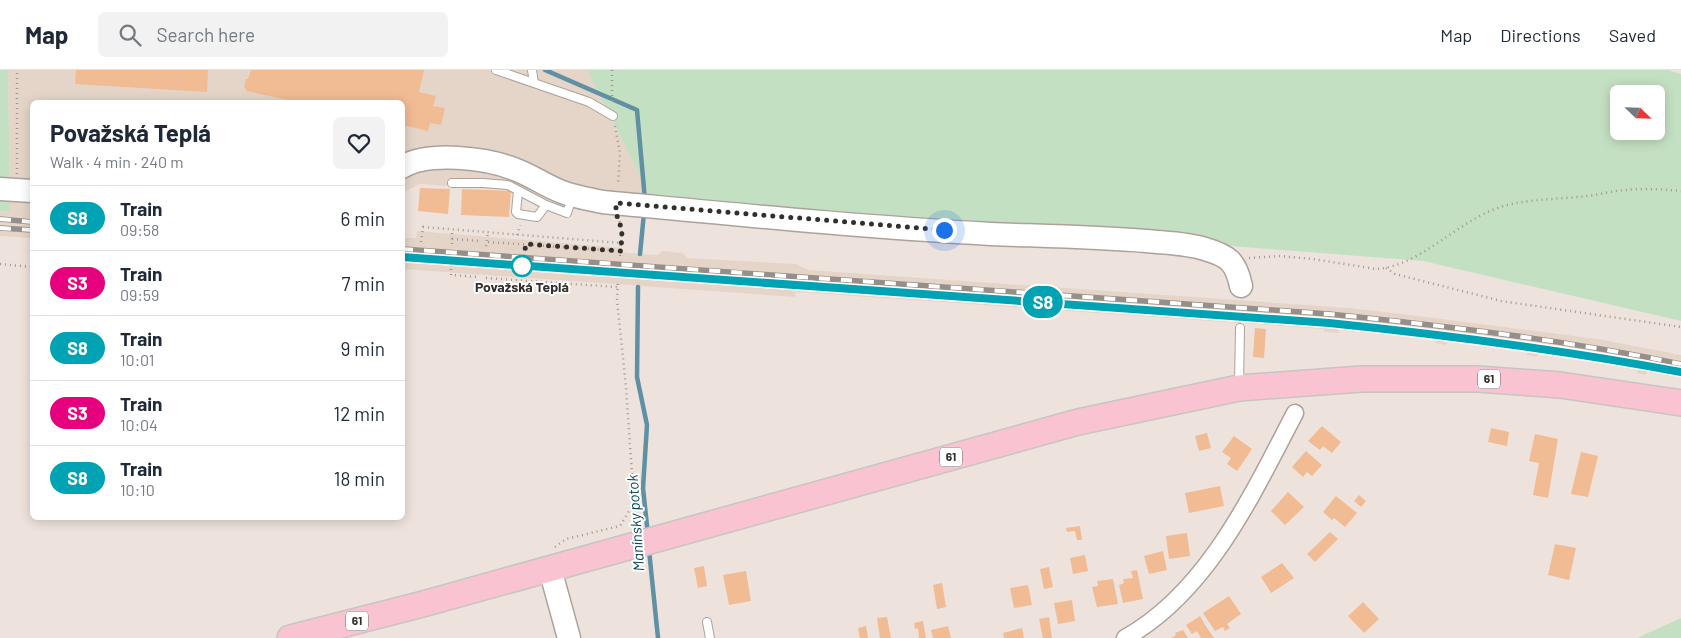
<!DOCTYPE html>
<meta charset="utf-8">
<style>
body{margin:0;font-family:Barlow,sans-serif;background:#f2f2f3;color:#1f2937;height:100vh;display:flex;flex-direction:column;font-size:19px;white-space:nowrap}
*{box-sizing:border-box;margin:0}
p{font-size:16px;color:#747a83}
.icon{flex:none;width:28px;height:28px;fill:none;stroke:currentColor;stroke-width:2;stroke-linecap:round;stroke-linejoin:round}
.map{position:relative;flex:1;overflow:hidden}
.side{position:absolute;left:30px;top:30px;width:375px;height:420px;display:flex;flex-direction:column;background:#fff;border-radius:8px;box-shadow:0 2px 12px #0003}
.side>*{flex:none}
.badge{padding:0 10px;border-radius:16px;font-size:18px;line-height:32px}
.needle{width:32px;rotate:113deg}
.fabs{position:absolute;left:1610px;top:15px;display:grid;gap:10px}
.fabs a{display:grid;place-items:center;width:55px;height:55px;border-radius:8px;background:#fff;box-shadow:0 2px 12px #0003;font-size:25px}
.you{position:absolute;width:25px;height:25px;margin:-12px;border:4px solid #fff;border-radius:50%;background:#1a73e8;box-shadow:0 0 0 8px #1a73e833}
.map>.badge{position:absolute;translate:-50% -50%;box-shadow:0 0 0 2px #fff}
.round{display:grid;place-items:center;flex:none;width:52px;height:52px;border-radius:8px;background:#f2f2f3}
.headline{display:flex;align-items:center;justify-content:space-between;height:85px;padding:0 20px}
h1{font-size:24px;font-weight:700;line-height:38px}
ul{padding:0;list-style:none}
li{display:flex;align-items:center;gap:15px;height:65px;padding:0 20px;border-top:1px solid #e0e1e3}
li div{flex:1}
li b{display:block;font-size:19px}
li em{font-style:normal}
li .badge{min-width:55px;font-weight:700;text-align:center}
header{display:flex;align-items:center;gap:30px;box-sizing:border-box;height:70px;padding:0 25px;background:#fff;border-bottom:1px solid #e0e1e3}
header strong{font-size:24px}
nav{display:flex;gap:28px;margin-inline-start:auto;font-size:18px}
.search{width:350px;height:45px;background:#f2f2f3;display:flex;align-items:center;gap:12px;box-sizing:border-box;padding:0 18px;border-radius:8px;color:#747a83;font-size:19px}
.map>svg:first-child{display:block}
.built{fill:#e5d5c9}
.green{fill:#c4e0c2;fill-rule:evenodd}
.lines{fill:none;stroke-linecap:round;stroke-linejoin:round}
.stream{stroke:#6090a3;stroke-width:4.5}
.building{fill:#f1bb94}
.lane-casing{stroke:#aca29b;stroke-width:10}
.street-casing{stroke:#aca29b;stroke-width:19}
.secondary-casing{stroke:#aca29b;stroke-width:25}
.primary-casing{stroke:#c6c5c4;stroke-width:28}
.path{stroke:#9f9692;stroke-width:2.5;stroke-dasharray:1 4;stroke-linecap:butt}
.lane{stroke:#fff;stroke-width:8}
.street{stroke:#fff;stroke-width:16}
.secondary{stroke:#fff;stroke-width:22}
.primary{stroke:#fac3d2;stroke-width:25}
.rail-casing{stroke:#968e89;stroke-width:5.5}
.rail{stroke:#fff;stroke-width:4;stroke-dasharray:11;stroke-linecap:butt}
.line-casing{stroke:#fff;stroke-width:11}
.line{stroke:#00a3b4;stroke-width:8}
.walk{stroke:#332f2d;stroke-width:5;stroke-dasharray:0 9}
.stop-dot{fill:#fff;stroke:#00a3b4;stroke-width:2.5}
.labels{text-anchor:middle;stroke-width:4;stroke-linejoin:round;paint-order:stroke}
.shield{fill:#fff;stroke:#706d6c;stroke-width:1}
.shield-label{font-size:12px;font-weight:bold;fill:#332f2d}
.stop-label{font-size:14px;font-weight:bold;fill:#332f2d;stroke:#fff}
.water-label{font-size:15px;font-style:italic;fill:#044558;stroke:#fff}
</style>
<header>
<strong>Map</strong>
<div class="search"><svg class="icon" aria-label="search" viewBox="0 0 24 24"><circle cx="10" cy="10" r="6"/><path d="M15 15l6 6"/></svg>Search here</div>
<nav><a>Map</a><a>Directions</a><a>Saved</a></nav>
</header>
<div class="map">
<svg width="1681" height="568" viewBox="0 0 1681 568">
<rect width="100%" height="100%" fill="#eee3dc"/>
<path class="built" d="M8,0H590V6L653,131L420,114L403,122L402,32H32V168L0,166V141L10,142Z
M417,161L622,178L621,182L640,184L658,185L662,181L683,183L687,188L796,194L809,200L1349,238L1418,246L1598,269L1681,285V308L1647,302L1646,305L1637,303V300L1538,283L1537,287L1527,285V282L1447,271L1446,275L1435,273V270L1346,261L1339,260V263L1324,262V259L796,222L795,227L403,199V168H416Z"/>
<path class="green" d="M0,0H8L10,142L0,141Z
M590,0H1668L1681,4V251L1423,191L653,131L590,6ZM1619,24H1656V61H1619Z
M1681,548V568H1637Z"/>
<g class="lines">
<path class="stream" d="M545,0L637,40L645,130
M640,184L644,143
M638,217L637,307L647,355L643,418L648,465
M649,480L658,568"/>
</g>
<path class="building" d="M76,0H208L207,22L75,14Z
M251,0H424L419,22L436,26L433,36L445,38L441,55L430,53L428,61L402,55V32H298L246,21V19L244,18L246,9H248Z
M420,118L450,119L448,144L418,141Z
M462,119L511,121L509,147L461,145Z
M1255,258L1266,259L1264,288L1253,287Z
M1322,356L1341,372L1332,383L1323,376L1320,380L1308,371Z
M1491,358L1509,362L1507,376L1488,372Z
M1207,363L1211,378L1199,381L1195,366Z
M1535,364L1558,369L1548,428L1533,425L1539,393L1529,391Z
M1234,366L1252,379L1237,401L1227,394L1231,388L1222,382Z
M1306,381L1322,395L1312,406L1307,402L1303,407L1292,397Z
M1581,382L1598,386L1588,427L1571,424Z
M1220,416L1224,436L1189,443L1185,423Z
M1288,422L1304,437L1285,455L1271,441Z
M1359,425L1366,431L1361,437L1354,431Z
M1336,426L1357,443L1345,457L1334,448L1332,450L1323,442Z
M1080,456L1082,470H1077L1075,461L1067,462L1066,458Z
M1330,462L1338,469L1315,492L1307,484Z
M1187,463L1190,486L1169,489L1166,466Z
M1555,474L1576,478L1569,510L1548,505Z
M1163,481L1167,500L1149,504L1144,486Z
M1085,485L1088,501L1073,504L1070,488Z
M1282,493L1294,508L1271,523L1261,507Z
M704,496L707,516L698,518L694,498Z
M1049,497L1053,517L1044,519L1040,499Z
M1137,500L1143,529L1123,533L1119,515L1124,513L1123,509L1133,508L1131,501Z
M746,501L751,531L729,535L723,505Z
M1113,509L1118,534L1097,537L1092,517L1098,516L1097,511Z
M942,513L946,537L937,539L933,515Z
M1028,515L1032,535L1014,538L1010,518Z
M1229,526L1241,544L1227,554L1230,558L1225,561L1223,557L1215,561L1203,543Z
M1072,530L1075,551L1058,554L1054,533Z
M1363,532L1379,549L1364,563L1348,546Z
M1200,546L1205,555L1214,568H1201L1197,561L1192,564L1186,555Z
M887,547L891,568H880L877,548Z
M1049,547L1052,568H1043L1039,549Z
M923,551L926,568H919L918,558L915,559L914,553Z
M866,556L868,568H860L858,558Z
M948,556L951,568H933L931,560Z
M1022,558L1024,568H1004L1003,563Z
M1183,560L1188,568H1171L1176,565L1175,563Z"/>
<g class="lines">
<g class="lane-casing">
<path id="lane" d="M496,0L589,32L613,46
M532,0L534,13
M452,113H483L508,115L546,135L567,143L572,128
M518,121L516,142L518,144L537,147L546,135
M1239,314L1240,258
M707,552L710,568"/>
</g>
<g class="street-casing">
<path id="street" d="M1125,568C1208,522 1253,423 1295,343"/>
</g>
<g class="secondary-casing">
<path id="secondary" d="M402,97C429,81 486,88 514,99C531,105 546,116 562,122C575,127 589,129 603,132C732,144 862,157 991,164C1043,166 1094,167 1146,171C1165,173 1186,173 1205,179C1229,186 1236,192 1241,216
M0,119L32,121
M550,499L569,568"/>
</g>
<g class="primary-casing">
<path id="primary" d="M290,568L423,534L1078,352L1239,318L1361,309H1477L1560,315L1681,333"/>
</g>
<path class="path" d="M612,0V33
M615,56L620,83L618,115
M17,104V0
M517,165L520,155
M452,169L481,171
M421,172L423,157L621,173L622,160L619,150
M488,172L621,181
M452,174V159
M486,176L488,162
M620,186L621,173
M1249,188L1280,186L1313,189L1376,199C1416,197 1453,157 1490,141C1519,128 1555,130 1587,126C1597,125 1607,122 1617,121C1638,118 1660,119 1681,121
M0,194L32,197
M1386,198L1395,204L1501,231L1681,257
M451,199V205L478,207
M486,208L617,217
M555,477L566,469L620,456L634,433L626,317L617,230L618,211"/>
<use href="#lane" class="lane"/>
<use href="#street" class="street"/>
<use href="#secondary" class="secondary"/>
<use href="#primary" class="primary"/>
<g class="rail-casing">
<path id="rail" d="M0,149L32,152
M0,158L32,160
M402,179L1329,244C1447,256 1565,270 1681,294
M402,187L1329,253C1447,264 1564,279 1681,302"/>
</g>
<use href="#rail" class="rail"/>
</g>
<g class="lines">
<g class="line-casing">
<path id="line" d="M402,187L1329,253C1447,265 1564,280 1681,302"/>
</g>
<use href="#line" class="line"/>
<path class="walk" d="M522,196L526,174L621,181L622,160L616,143V133L944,160"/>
</g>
<circle class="stop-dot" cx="522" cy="196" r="10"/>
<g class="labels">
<g class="shield">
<rect x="1478" y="299.5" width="22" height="19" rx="4"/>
<rect x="940" y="377.5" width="22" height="19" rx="4"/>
<rect x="346" y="541.5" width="22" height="19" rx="4"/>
</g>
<g class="shield-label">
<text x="1489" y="313">61</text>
<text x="951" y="391">61</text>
<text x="357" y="555">61</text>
</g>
<g class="stop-label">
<text x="522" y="222">Považská Teplá</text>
</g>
<g class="water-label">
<text transform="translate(636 453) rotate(-94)" y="5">Manínsky potok</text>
</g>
</g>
</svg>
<div class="fabs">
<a><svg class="needle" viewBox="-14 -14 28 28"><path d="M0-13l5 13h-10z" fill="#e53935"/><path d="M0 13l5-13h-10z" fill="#747a83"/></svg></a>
</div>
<div class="you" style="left:944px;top:160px"></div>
<b class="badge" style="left:1043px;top:232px;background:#00a3b4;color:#fff">S8</b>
<section class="side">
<div class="headline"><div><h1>Považská Teplá</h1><p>Walk · 4 min · 240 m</p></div><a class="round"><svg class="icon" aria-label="heart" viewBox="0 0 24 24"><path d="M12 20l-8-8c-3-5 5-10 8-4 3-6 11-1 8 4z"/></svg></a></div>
<ul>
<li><span class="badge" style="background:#00a3b4;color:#fff">S8</span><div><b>Train</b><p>09:58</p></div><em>6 min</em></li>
<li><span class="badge" style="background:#e6007e;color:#fff">S3</span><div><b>Train</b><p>09:59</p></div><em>7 min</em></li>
<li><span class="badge" style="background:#00a3b4;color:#fff">S8</span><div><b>Train</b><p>10:01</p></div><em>9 min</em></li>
<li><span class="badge" style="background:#e6007e;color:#fff">S3</span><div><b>Train</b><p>10:04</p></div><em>12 min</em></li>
<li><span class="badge" style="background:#00a3b4;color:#fff">S8</span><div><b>Train</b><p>10:10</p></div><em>18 min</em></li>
</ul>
</section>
</div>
